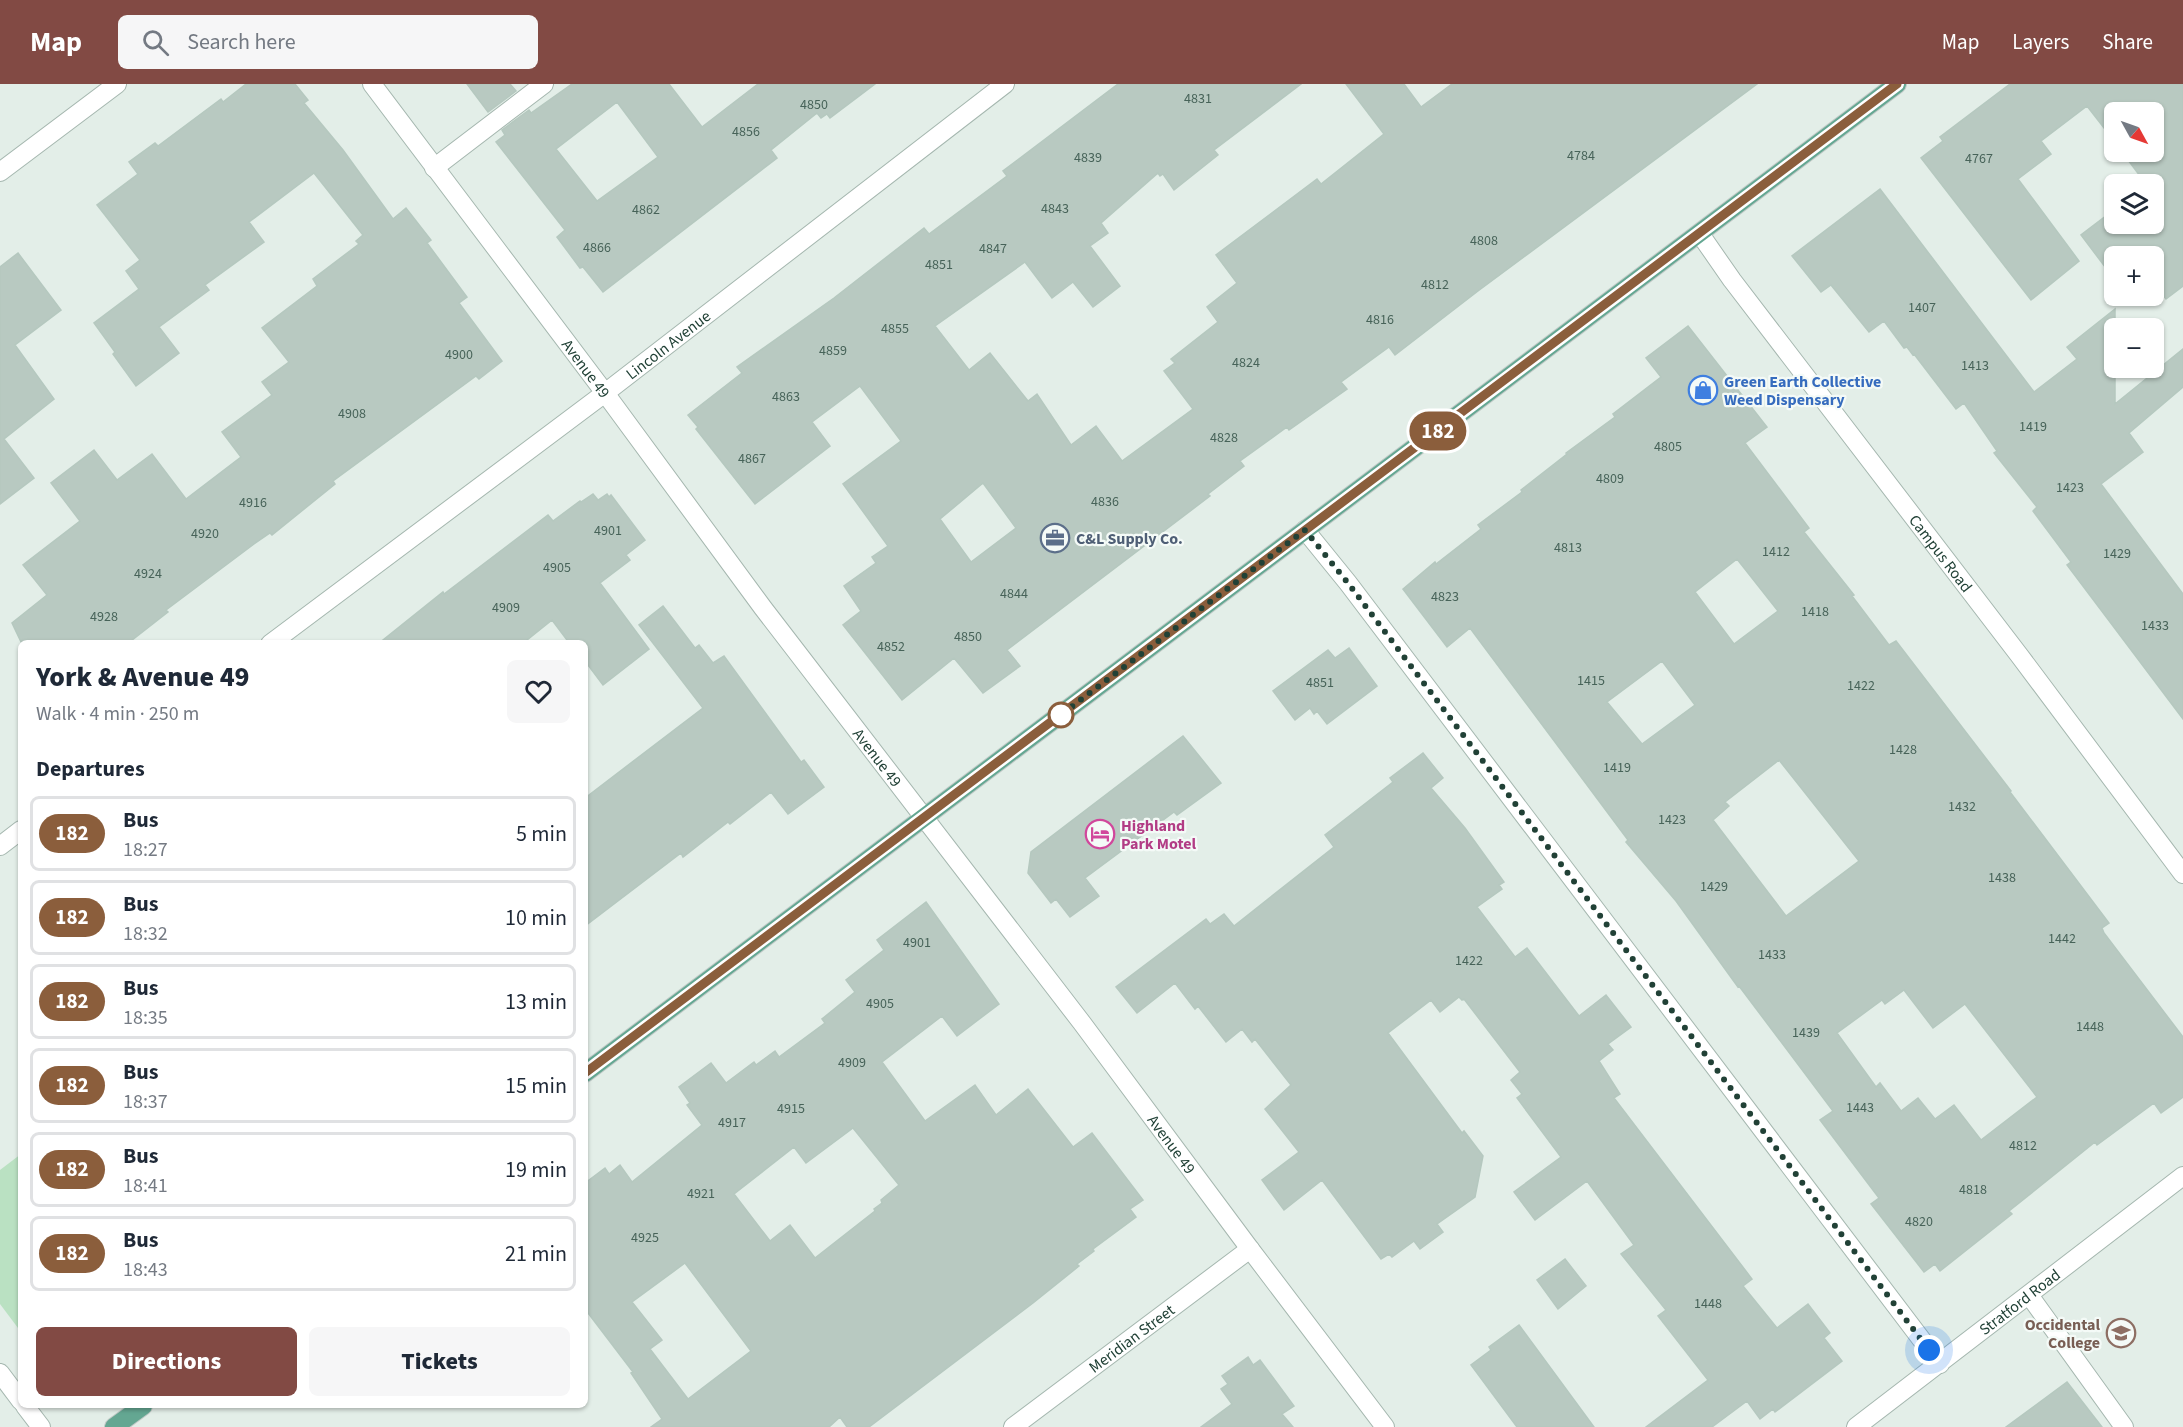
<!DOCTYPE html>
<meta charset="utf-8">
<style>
body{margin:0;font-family:"Source Sans 3",sans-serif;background:#f6f6f7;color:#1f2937;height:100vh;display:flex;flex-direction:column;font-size:22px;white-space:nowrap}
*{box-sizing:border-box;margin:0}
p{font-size:20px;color:#747a83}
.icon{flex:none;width:33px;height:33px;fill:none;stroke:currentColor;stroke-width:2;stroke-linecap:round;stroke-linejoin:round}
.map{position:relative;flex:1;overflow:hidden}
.details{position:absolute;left:18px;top:556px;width:570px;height:768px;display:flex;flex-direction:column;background:#fff;border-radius:9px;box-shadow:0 2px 4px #0004}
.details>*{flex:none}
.badge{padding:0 12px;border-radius:20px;font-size:21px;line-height:39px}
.needle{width:39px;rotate:130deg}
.tools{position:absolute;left:2104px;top:18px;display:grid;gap:12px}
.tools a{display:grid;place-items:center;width:60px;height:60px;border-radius:9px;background:#fff;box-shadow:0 2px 4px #0004;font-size:30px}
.you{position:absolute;width:30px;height:30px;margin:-15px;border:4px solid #fff;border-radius:50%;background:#1a73e8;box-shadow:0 0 0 9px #1a73e833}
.map>.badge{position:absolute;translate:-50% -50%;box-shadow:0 0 0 3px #fff}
h2{padding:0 18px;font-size:22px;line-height:54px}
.round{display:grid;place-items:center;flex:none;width:63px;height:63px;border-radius:9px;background:#f6f6f7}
.head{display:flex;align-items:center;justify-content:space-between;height:102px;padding:0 18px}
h1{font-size:28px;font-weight:800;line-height:45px}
.cta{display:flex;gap:12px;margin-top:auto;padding:12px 18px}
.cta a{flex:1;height:69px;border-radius:9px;background:#824a44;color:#fff;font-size:24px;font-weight:800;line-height:69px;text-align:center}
.cta a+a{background:#f6f6f7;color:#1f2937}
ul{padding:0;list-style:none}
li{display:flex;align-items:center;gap:18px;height:75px;margin:0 12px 9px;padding:0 6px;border:3px solid #e0e1e3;border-radius:9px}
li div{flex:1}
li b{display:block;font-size:22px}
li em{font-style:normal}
li .badge{min-width:66px;font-weight:700;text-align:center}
header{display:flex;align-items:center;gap:36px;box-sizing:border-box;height:84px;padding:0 30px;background:#824a44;color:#fff}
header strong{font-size:28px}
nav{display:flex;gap:33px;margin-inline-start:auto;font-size:21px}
.search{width:420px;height:54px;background:#f6f6f7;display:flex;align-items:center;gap:15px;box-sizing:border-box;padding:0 21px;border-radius:9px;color:#747a83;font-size:22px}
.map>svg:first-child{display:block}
.green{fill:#bae1c2}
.building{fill:#b8c9c1;stroke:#b5c8bf;stroke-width:1.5;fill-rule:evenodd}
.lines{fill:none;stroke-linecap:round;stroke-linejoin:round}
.minor-casing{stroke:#a5b7af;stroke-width:20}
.major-casing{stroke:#c1cac7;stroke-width:20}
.minor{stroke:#fff;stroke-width:18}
.major{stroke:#64a792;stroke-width:18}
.line-casing{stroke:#fff;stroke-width:14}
.line{stroke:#8b5e3c;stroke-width:9}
.walk{stroke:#214136;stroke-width:6;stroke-dasharray:0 10.8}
.stop-dot{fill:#fff;stroke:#8b5e3c;stroke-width:3}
.labels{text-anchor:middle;stroke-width:4.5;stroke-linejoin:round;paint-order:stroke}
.number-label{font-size:14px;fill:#476359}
.street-label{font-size:16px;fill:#214136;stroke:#f4faf7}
.shop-label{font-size:16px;font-weight:bold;fill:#366cbe;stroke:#f4faf7;text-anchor:start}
.service-label{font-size:16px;font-weight:bold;fill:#4e5e75;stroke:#f4faf7;text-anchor:start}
.hotel-label{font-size:16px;font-weight:bold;fill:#b23c85;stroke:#f4faf7;text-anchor:start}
.education-label{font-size:16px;font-weight:bold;fill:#785e54;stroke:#f4faf7;text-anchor:end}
</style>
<header>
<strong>Map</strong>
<div class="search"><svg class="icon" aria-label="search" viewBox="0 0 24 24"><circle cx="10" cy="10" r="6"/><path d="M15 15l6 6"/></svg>Search here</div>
<nav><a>Map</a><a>Layers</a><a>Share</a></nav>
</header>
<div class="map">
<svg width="2183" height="1343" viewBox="0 0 2183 1343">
<rect width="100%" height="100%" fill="#e3eee8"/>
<path class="green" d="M21,1070V1248L0,1220V1086Z"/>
<path class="building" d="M246,0H295L308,16L304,19L343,66L393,135L406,124L431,156L427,159L467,213L459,219L502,277L479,295L476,292L333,397L335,400L272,451L270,449L254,460L166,526L168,528L127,560H22L12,539L47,511L23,481L80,437L51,399L94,366L117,396L152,370L186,415L241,373L222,348L272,311L262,298L289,278L262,244L317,202L313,195L359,160L356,157L363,151L314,89L249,138L264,158L205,201L209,206L159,243L179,269L136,302L113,270L115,268L94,239L139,205L126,187L140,176L97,121L138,90L129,78L155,59L158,62L221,15L223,18Z
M467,0H510L516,7L488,28Z
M572,0H669L702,43L758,0H875L830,34L827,30L821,34L817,29L771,66L777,74L603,208L583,183L580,184L557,153L565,146L496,58L505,51L502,46L529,26L531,29ZM617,18L658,73L597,117L556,65Z
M1118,0H1301L1214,66L1218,71L1174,106L1163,90L1160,92L1158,89L1101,139L1108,149L1090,162L1120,202L1093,223L1073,198L1052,214L1025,178L935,242L969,286L990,269L1028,317L1037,310L1071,361L1096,342L1122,377L1193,325L1164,287L1175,279L1171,275L1218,238L1207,223L1237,199L1216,171L1317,95L1321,100L1384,50L1346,0H1404L1421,23L1452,0H1757L1478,207L1395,271L1389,263L1341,298L1347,305L1289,346L1287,343L1240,377L1244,382L1208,410L1210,412L1007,566L1020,582L983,609L954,574L902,616L843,541L861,527L844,502L876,479L872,473L888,462L843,400L901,357L860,302L812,338L830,362L755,420L696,345L698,343L688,331L742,289L737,283L834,214L924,144L929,150L1007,92L1003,87ZM983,399L1016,444L971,478L940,435Z
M2010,0H2183V202L2166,215L2154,199V172H2115V196L2081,151L2115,125V140H2154V100H2146L2122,68H2154V28H2115V58L2087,22L2041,57L2051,70L2018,95L2079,177L2031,216L1921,74L1943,57L1940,53Z
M1880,105L2034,308L2077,275L2067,263L2115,225V320L2183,265V303L2129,349L2143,368L2101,400L2183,510V635L2067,481L2071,478L2033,427L2037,423L1994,369L1997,367L1964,319L1956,325L1914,270L1913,271L1907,263L1904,264L1884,237L1869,248L1831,201L1821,208L1792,172Z
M18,169L61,226L15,261L54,315L4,355L34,394L0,420V183Z
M1688,242L1767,343L1745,359L1809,444L1804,448L1854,511L1852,512L1889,561L1896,557L2011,707L2010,708L2109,839L2102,844L2104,849L2183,953V1013L2161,1029L2154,1019L2097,1061L2095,1058L2009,1127L2012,1130L1940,1187L1935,1180L1924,1188L1871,1120L1879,1114L1820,1036L1833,1027L1739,902L1738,903L1676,817L1626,758L1628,756L1470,544L1447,563L1403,505L1435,478L1436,480L1481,445L1478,441L1522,408L1521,406L1567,370L1566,369L1615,333L1613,330L1661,293L1646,274ZM1737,475L1778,527L1734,560L1695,508ZM1662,577L1695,621L1642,660L1607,618ZM1779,676L1859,777L1786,832L1713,736L1729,722L1725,718ZM1904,906L1933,944L1965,920L2037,1013L1981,1056L1954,1021L1935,1035L1918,1014L1901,1027L1880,999L1876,1003L1837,949L1882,916L1885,920Z
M593,410L598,416L607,410L609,413L611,411L645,456L626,471L630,476L600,499L649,565L603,601L585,577V560H570L552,536L522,560H378L443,508L444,510L548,431L553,437L580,417L581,418Z
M663,522L695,564L699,561L713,579L724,572L801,678L804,676L824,703L788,730L771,708L730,740L728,738L683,773L681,769L585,842V714L703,624L639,541Z
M1349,564L1377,602L1327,640L1317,627L1314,630L1310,624L1295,636L1273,607L1328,566L1335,574Z
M1183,652L1221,699L1177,731L1174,728L1085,794L1099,812L1070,833L1056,815L1051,819L1028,789L1031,768Z
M1423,669L1443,694L1431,704L1465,744L1504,798L1499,801L1502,805L1477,823L1515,873L1527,864L1579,932L1606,911L1631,943L1608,960L1613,966L1599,977L1620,1010L1614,1014L1752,1195L1743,1202L1777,1244L1808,1220L1830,1249L1824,1254L1842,1277L1775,1328L1773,1325L1760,1335L1747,1317L1712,1343H1646L1708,1296L1658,1232L1666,1226L1621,1170L1634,1161L1587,1097L1535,1136L1514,1108L1561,1073L1517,1014L1522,1010L1511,996L1520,988L1464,915L1462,916L1459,913L1440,928L1431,916L1388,949L1462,1049L1464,1047L1483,1072L1475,1113L1437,1140L1443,1148L1420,1165L1414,1157L1392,1173L1389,1170L1381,1175L1322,1096L1284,1126L1262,1096L1299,1068L1265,1025L1291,1001L1255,955L1252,958L1242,945L1226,958L1198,922L1195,925L1175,899L1137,929L1116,903L1206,835L1210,840L1224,830L1234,842L1334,763L1325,751L1393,698L1390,694Z
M926,818L999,920L957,952L942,932L882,978L925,1037L975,1001L996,1031L1028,1005L1073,1063L1092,1049L1143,1116L1130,1125L1136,1133L1093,1165L1094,1167L1077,1180L1079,1182L1033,1219L869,1343H847L840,1333L829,1343H651L662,1335L631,1289L633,1288L585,1225V1099L605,1084L609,1090L620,1081L632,1098L702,1041L687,1021L690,1019L679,1003L711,979L726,999L754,978L756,981L775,967L779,973L825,939L822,935L855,908L846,896L884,866L877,856ZM853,1044L899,1101L881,1116L882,1119L874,1125L875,1127L815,1174L790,1141L770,1157L734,1110L794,1063L806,1079ZM685,1179L751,1267L688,1315L650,1265L662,1256L632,1218Z
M1565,1175L1586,1202L1558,1225L1537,1196Z
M1519,1241L1594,1343H1517L1471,1281L1491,1266L1489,1263Z
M1248,1273L1253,1281L1260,1276L1294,1322L1282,1330L1293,1343H1201L1232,1320L1221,1305L1228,1300L1222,1292Z
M2067,1298L2102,1343H2006Z"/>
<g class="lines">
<g class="minor-casing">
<g id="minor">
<path id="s1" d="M372,0L605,309L763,524L1082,939L1250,1165L1385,1343"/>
<path d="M434,84L544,0"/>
<path d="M0,88L117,0"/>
<path id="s2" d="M1700,150L1732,196L2019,571L2183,790"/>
<path d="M1305,446L1348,499L1940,1280"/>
<path id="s3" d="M270,560L605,309L1005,0"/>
<path d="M0,762L21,746"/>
<path d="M2029,1211L2124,1343"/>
<path d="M0,1289L21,1317"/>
<path d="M25,1322L41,1343"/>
<path id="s4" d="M1013,1343L1250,1165"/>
<path id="s5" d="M1856,1343L2183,1092"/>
</g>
</g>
<g class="major-casing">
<path id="major" d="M585,989L1897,0
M114,1343L143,1322"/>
</g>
<use href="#minor" class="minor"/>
<use href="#major" class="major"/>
</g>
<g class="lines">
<g class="line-casing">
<path id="line" d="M585,989L1897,0"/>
</g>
<use href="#line" class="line"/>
<path class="walk" d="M1061,631L1058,633L1305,446L1348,499L1929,1266"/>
</g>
<defs>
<g id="shop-ring" transform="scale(1.5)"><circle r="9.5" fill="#f4faf7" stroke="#3f7fe0" stroke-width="1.5"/><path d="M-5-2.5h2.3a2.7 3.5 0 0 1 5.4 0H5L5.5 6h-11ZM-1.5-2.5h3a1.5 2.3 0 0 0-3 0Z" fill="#3f7fe0"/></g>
<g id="office-ring" transform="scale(1.5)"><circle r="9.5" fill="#f4faf7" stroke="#5c6f8a" stroke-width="1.5"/><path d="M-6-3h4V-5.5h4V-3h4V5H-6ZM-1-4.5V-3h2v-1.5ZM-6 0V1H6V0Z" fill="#5c6f8a"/></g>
<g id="hotel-ring" transform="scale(1.5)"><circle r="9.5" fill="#f4faf7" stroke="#d1479c" stroke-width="1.5"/><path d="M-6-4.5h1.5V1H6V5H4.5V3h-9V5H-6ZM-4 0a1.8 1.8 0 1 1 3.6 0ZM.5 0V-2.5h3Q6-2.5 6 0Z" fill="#d1479c"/></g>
<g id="university-ring" transform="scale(1.5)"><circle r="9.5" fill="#f4faf7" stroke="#8d6e63" stroke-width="1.5"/><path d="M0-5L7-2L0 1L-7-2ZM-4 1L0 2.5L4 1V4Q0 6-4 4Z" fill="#8d6e63"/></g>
</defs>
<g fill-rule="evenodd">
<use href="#shop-ring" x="1703" y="306"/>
<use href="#office-ring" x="1055" y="454"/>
<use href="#hotel-ring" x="1100" y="750"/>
<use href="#university-ring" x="2121" y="1249"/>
</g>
<circle class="stop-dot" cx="1061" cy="631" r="12"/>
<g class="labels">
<g class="number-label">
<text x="1198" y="19">4831</text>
<text x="814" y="25">4850</text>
<text x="746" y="52">4856</text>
<text x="1581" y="76">4784</text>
<text x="1088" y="78">4839</text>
<text x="1979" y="79">4767</text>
<text x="1055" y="129">4843</text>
<text x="646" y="130">4862</text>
<text x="1484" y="161">4808</text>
<text x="597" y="168">4866</text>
<text x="993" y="169">4847</text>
<text x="939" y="185">4851</text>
<text x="1435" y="205">4812</text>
<text x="1922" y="228">1407</text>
<text x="1380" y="240">4816</text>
<text x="895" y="249">4855</text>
<text x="833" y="271">4859</text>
<text x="459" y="275">4900</text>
<text x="1246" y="283">4824</text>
<text x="1975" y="286">1413</text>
<text x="786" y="317">4863</text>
<text x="352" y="334">4908</text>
<text x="2033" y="347">1419</text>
<text x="1224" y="358">4828</text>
<text x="1668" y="367">4805</text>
<text x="752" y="379">4867</text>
<text x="1610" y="399">4809</text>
<text x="2070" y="408">1423</text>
<text x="1105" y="422">4836</text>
<text x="253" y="423">4916</text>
<text x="608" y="451">4901</text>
<text x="205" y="454">4920</text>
<text x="1568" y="468">4813</text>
<text x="1776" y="472">1412</text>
<text x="2117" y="474">1429</text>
<text x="557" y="488">4905</text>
<text x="148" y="494">4924</text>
<text x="1014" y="514">4844</text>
<text x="1445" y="517">4823</text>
<text x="506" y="528">4909</text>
<text x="1815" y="532">1418</text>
<text x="104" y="537">4928</text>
<text x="2155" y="546">1433</text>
<text x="968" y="557">4850</text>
<text x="891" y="567">4852</text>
<text x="1591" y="601">1415</text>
<text x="1320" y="603">4851</text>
<text x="1861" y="606">1422</text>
<text x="1903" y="670">1428</text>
<text x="1617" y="688">1419</text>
<text x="1962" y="727">1432</text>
<text x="1672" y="740">1423</text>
<text x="2002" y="798">1438</text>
<text x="1714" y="807">1429</text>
<text x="2062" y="859">1442</text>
<text x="917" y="863">4901</text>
<text x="1772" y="875">1433</text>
<text x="1469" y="881">1422</text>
<text x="880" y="924">4905</text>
<text x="2090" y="947">1448</text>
<text x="1806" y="953">1439</text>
<text x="852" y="983">4909</text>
<text x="1860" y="1028">1443</text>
<text x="791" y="1029">4915</text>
<text x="732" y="1043">4917</text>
<text x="2023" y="1066">4812</text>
<text x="1973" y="1110">4818</text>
<text x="701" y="1114">4921</text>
<text x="1919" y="1142">4820</text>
<text x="645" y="1158">4925</text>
<text x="1708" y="1224">1448</text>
</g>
<g class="street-label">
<text dy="6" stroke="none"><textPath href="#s3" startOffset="498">Lincoln Avenue</textPath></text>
<text dy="6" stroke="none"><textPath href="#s1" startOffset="356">Avenue 49</textPath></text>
<text dy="6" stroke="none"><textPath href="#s2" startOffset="400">Campus Road</textPath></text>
<text dy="6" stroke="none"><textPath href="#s1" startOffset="842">Avenue 49</textPath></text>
<text dy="6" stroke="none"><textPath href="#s1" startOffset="1328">Avenue 49</textPath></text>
<text dy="6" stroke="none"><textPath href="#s5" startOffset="206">Stratford Road</textPath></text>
<text dy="6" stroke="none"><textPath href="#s4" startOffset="148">Meridian Street</textPath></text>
</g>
<g class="shop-label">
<text x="1724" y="303">Green Earth Collective<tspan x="1724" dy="18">Weed Dispensary</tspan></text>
</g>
<g class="service-label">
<text x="1076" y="460">C&amp;L Supply Co.</text>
</g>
<g class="hotel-label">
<text x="1121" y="747">Highland<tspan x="1121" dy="18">Park Motel</tspan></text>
</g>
<g class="education-label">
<text x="2100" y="1246">Occidental<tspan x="2100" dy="18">College</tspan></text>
</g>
</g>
</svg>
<div class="tools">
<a><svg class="needle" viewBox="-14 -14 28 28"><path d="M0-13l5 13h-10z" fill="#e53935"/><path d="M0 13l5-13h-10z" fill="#747a83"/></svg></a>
<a><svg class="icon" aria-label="layers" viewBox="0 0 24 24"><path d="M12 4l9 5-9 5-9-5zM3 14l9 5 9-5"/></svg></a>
<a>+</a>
<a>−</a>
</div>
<div class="you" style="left:1929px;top:1266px"></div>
<b class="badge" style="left:1438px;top:347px;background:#8b5e3c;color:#fff">182</b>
<section class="details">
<div class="head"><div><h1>York &amp; Avenue 49</h1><p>Walk · 4 min · 250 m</p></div><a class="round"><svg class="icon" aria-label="heart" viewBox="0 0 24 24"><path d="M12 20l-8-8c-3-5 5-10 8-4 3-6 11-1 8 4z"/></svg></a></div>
<h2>Departures</h2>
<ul>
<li><span class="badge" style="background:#8b5e3c;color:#fff">182</span><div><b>Bus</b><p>18:27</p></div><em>5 min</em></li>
<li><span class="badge" style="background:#8b5e3c;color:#fff">182</span><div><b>Bus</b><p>18:32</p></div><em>10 min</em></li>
<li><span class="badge" style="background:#8b5e3c;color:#fff">182</span><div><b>Bus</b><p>18:35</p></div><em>13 min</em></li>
<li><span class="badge" style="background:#8b5e3c;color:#fff">182</span><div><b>Bus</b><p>18:37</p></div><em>15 min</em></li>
<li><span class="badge" style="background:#8b5e3c;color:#fff">182</span><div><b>Bus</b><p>18:41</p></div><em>19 min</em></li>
<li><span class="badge" style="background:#8b5e3c;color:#fff">182</span><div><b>Bus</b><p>18:43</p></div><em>21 min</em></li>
</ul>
<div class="cta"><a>Directions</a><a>Tickets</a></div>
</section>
</div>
